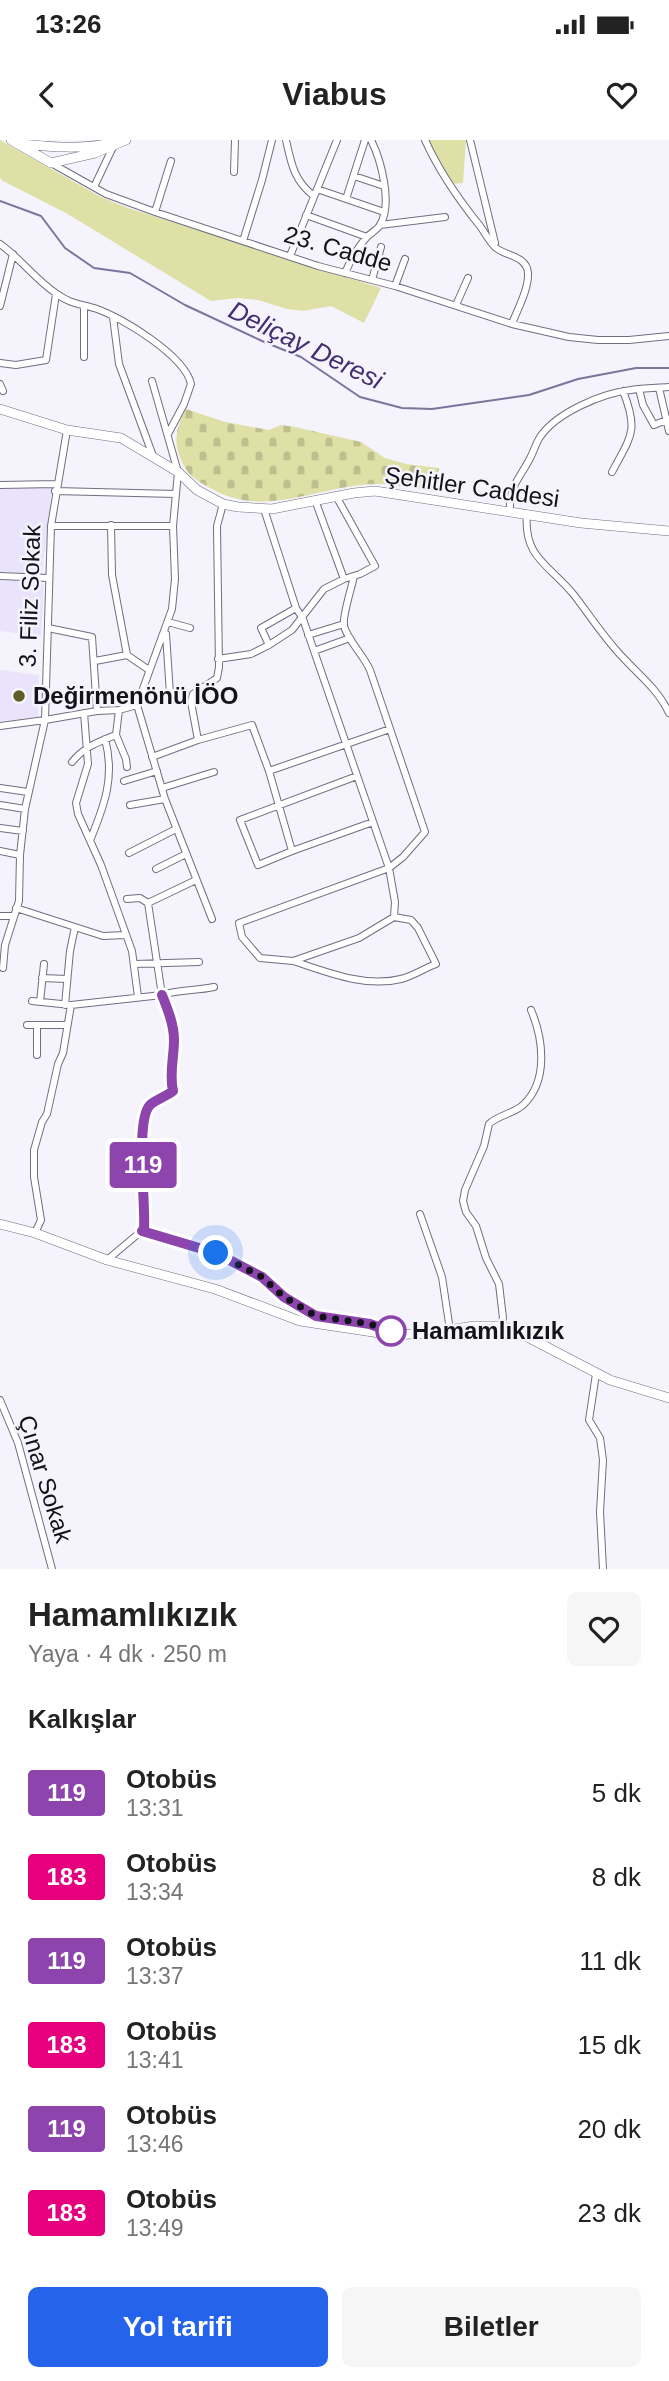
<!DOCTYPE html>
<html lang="tr">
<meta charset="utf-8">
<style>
body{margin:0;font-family:Helvetica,sans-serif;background:#f6f6f6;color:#222;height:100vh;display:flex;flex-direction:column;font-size:26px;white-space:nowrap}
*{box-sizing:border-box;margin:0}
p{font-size:23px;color:#767676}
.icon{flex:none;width:38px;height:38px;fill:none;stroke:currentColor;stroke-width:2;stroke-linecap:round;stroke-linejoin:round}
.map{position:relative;height:1429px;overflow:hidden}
.details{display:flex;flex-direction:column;background:#fff;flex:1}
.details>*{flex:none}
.badge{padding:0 14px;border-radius:5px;font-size:24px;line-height:46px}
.you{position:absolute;width:35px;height:35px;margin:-18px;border:5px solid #fff;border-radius:50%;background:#1a73e8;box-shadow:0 0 0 10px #1a73e833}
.map>.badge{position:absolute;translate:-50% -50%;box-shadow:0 0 0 4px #fff}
h2{padding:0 28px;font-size:26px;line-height:63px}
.round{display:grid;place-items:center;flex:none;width:74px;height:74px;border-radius:10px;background:#f6f6f6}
.head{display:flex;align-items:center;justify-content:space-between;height:119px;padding:0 28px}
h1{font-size:33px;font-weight:600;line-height:52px}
.cta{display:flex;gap:14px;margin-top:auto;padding:14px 28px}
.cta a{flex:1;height:80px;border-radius:10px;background:#2563eb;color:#fff;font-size:28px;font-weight:600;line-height:80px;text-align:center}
.cta a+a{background:#f6f6f6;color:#222}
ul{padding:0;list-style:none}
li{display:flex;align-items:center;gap:21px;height:84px;padding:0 28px}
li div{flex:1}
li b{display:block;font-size:26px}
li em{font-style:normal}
li .badge{min-width:77px;font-weight:700;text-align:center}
.status{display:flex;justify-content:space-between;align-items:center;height:49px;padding:0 35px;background:#fff;direction:ltr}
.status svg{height:19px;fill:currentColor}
header{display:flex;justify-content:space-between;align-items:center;height:91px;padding:0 28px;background:#fff;font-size:32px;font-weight:600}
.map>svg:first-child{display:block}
.built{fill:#e9e3fc}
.cemetery{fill:url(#cemetery-stones)}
.park{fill:#dfe0a6}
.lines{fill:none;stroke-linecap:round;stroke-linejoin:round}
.stream{stroke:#7e739c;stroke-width:2}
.street-casing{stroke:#726d81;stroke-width:8}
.secondary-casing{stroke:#726d81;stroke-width:10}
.street{stroke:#fff;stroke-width:6}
.secondary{stroke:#fff;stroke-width:9}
.line-casing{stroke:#fff;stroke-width:16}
.line{stroke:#8e44ad;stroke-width:10}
.walk{stroke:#14121a;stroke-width:7;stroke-dasharray:0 12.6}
.poi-dot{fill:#5f5e2b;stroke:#f5f3fc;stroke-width:2.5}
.stop-dot{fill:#fff;stroke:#8e44ad;stroke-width:3.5}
.labels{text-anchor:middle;stroke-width:5;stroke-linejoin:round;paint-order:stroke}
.street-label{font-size:24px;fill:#14121a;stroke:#f5f3fc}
.poi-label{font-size:24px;font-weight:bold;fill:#14121a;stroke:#f5f3fc;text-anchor:start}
.stop-label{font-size:24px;font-weight:bold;fill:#14121a;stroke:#f5f3fc;text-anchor:start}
.water-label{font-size:26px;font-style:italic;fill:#442d70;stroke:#f5f3fc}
</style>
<div class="status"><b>13:26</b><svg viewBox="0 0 49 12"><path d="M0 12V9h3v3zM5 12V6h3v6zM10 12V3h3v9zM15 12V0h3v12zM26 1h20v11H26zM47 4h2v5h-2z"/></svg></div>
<header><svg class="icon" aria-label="back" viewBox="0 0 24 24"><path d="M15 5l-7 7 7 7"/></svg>Viabus<svg class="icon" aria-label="heart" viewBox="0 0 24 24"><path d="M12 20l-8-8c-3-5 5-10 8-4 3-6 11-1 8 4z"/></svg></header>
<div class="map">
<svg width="669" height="1429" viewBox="0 0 669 1429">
<defs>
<pattern id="cemetery-stones" width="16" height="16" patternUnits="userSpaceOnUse" patternTransform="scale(1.75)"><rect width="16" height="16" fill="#dfe0a6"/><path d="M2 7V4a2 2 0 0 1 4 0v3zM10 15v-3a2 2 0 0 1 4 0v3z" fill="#bebf8e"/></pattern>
</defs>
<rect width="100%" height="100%" fill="#f5f3fc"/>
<path class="built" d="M50,347L52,348L42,435L0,432V349Z
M0,440L42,443L44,446L41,496L0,491Z
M0,530L39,535L38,577L0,581Z"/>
<path class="cemetery" d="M186,269L225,282L269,290L281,285L295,287L361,302L385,318L406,324L439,328L435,352C416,349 396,344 377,344C318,345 266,380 210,348C198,341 189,337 183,324C172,303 176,288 186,269Z"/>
<path class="park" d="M0,0L101,57L128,68L381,148L364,183L331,166L303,171L287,169L258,160L238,158L211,161L66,73L3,41L0,38Z
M427,0H466L463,43L453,44Z"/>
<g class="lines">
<path class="stream" d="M0,61L41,76L65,108L94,128L130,133L185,165L262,201L301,217L360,257L402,268L432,269L529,255L578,239L636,228H669"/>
<g class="street-casing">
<path id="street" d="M286,0C291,23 294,41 314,56
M425,0C439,31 459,60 480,86C485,93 490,103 496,108C506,116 527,116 528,133C529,149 517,170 512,184
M470,0L495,103
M51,23L106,54L155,72L318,126L395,146L512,184L569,197L598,200H629L669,196
M234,32L235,0
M354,36L384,46
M94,47L113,7L112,4
M317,49L384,72
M346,59L365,0
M155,72L171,21
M306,75L367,97
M380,85L445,77
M243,101L262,40L272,0
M0,104C21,119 36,140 57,154C70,164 82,164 97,169C123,178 185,216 191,244L184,264L168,294
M290,116L337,0
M345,133C351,119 357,107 368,96C371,93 378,89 380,85C393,64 381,20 371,0
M372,140L381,107
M395,146L405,119
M456,165L468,138
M0,166L13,114
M113,177L119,224L153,316
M84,217V166
M0,223L16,225L46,220L56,154
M152,241L178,332L173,386L175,439L172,469L137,565L165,659L212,779
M0,244L3,251
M659,248L669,291
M639,249L643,265L654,285L669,279
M612,332C631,296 639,291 623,251
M0,345L56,344
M55,351L176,354
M315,360L344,439
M510,372C509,347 517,342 528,322C533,314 535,305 540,297C556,273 602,253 631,250C643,248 656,248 669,247
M527,374C523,418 550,425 574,455C588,473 601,493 617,511C635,532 657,547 669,573
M51,386H173
M0,436L48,438
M296,468L303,479L389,728L395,762L394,777L359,798L293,821L260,818L242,797L239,783L389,728L403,717L425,692L370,530C364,516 347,499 344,486C342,476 352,447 354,436
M168,482L190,488
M48,488L92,497L97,571L119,570L137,565
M166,494L170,554
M308,495L344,484
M269,505L292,490L324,449L344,439L360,434L375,426L336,356
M314,511L350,498
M127,515L149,530
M218,519L251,514L269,505L261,488L296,468L264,369
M95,521L127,515L112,435L111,385
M84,573L88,624L76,663L78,674L101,725L132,811L138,857
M0,586L45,580L51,386L67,290
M116,595L126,619L127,627
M198,600L191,562L193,554L217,538L219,527L217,386L223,364
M152,617L198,600L252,585L269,631L390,589
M72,622C84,607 98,602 116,595L119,570
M269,631L292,711L373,682
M124,641L157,631
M0,648L28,652
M162,648L214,632
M0,665L25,669
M130,665L165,659
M0,688L23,691
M91,698C105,664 115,636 105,599
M0,711L20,715
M292,711L258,725L240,680L357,636
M129,713L176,689
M156,729L186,714
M127,759L140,758L148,763
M148,763L196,740
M16,768L103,796L126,795
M0,776H13
M293,821C327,832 365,848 401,839C413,836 425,828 436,824L418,788L411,780L394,777
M135,824L199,822
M3,828L5,805L19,761L20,715L25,669L45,580L97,571
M42,838L67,839
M32,861L71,865L162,855C179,849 196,851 214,847
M40,862L44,824
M65,865L70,811L75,787
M27,885H66
M37,885V915
M420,1074L442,1137L450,1190
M142,1091L216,1113L262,1137L284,1157L316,1176L370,1184L391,1191
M35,1093L41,1080L34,1037V1010L42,982L47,974L58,924L63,913L71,865
M107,1120L144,1089C146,1065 135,980 150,965C155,960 167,956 173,951L170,927L174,899L170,877L162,855L148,763
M501,1186L503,1178L499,1144L486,1118L476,1086L466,1072L463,1061L465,1050L484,1006L489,984C498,975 513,974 523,965C549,941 543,898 531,870
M596,1234L589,1280L600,1298L603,1320L600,1372L603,1429
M0,1260L18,1303L52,1429"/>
</g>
<g class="secondary-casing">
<path id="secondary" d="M11,0L51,23L95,13L126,0
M21,4C52,7 84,10 115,2
M0,269L67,290L121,298L178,332L197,350L223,364L238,367L272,369L354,353L375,351L581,383L669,391
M0,1084L35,1093L107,1120L215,1149L300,1181L393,1195L430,1193L474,1186H501L516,1191L610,1240L669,1258"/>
</g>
<use href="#street" class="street"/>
<use href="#secondary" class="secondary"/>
</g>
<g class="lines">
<g class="line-casing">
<path id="line" d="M162,855C168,870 174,885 174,900C174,918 169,933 173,951C167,956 155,960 150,965C135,980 146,1065 144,1089L142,1091L216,1113L262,1137L284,1157L316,1176L370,1184L399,1195"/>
</g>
<use href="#line" class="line"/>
<path class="walk" d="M216,1113L262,1137L284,1157L316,1176L370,1184L399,1195H393L391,1191"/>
</g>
<circle class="poi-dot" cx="19" cy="556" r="7"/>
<circle class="stop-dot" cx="391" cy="1191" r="14"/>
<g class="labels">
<g class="street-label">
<text transform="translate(338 109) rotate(16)" y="8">23. Cadde</text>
<text transform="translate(472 347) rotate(8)" y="8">Şehitler Caddesi</text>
<text transform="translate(30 456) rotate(-88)" y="8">3. Filiz Sokak</text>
<text transform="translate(45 1339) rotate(73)" y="8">Çınar Sokak</text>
</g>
<g class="poi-label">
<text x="33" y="564">Değirmenönü İÖO</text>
</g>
<g class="stop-label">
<text x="412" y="1199">Hamamlıkızık</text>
</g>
<g class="water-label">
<text transform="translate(306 205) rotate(26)" y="9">Deliçay Deresi</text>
</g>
</g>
</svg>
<div class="you" style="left:216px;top:1113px"></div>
<b class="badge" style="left:143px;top:1025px;background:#8e44ad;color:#fff">119</b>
</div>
<section class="details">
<div class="head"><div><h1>Hamamlıkızık</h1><p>Yaya · 4 dk · 250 m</p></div><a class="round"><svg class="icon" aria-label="heart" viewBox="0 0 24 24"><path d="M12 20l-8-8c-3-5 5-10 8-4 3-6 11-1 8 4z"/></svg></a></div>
<h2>Kalkışlar</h2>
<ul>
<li><span class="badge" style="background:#8e44ad;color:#fff">119</span><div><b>Otobüs</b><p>13:31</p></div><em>5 dk</em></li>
<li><span class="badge" style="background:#e6007e;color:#fff">183</span><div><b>Otobüs</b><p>13:34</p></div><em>8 dk</em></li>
<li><span class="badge" style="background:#8e44ad;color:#fff">119</span><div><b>Otobüs</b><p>13:37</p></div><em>11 dk</em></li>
<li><span class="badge" style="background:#e6007e;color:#fff">183</span><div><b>Otobüs</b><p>13:41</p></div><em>15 dk</em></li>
<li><span class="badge" style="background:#8e44ad;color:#fff">119</span><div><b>Otobüs</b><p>13:46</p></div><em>20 dk</em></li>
<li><span class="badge" style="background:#e6007e;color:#fff">183</span><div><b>Otobüs</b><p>13:49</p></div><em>23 dk</em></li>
</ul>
<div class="cta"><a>Yol tarifi</a><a>Biletler</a></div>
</section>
